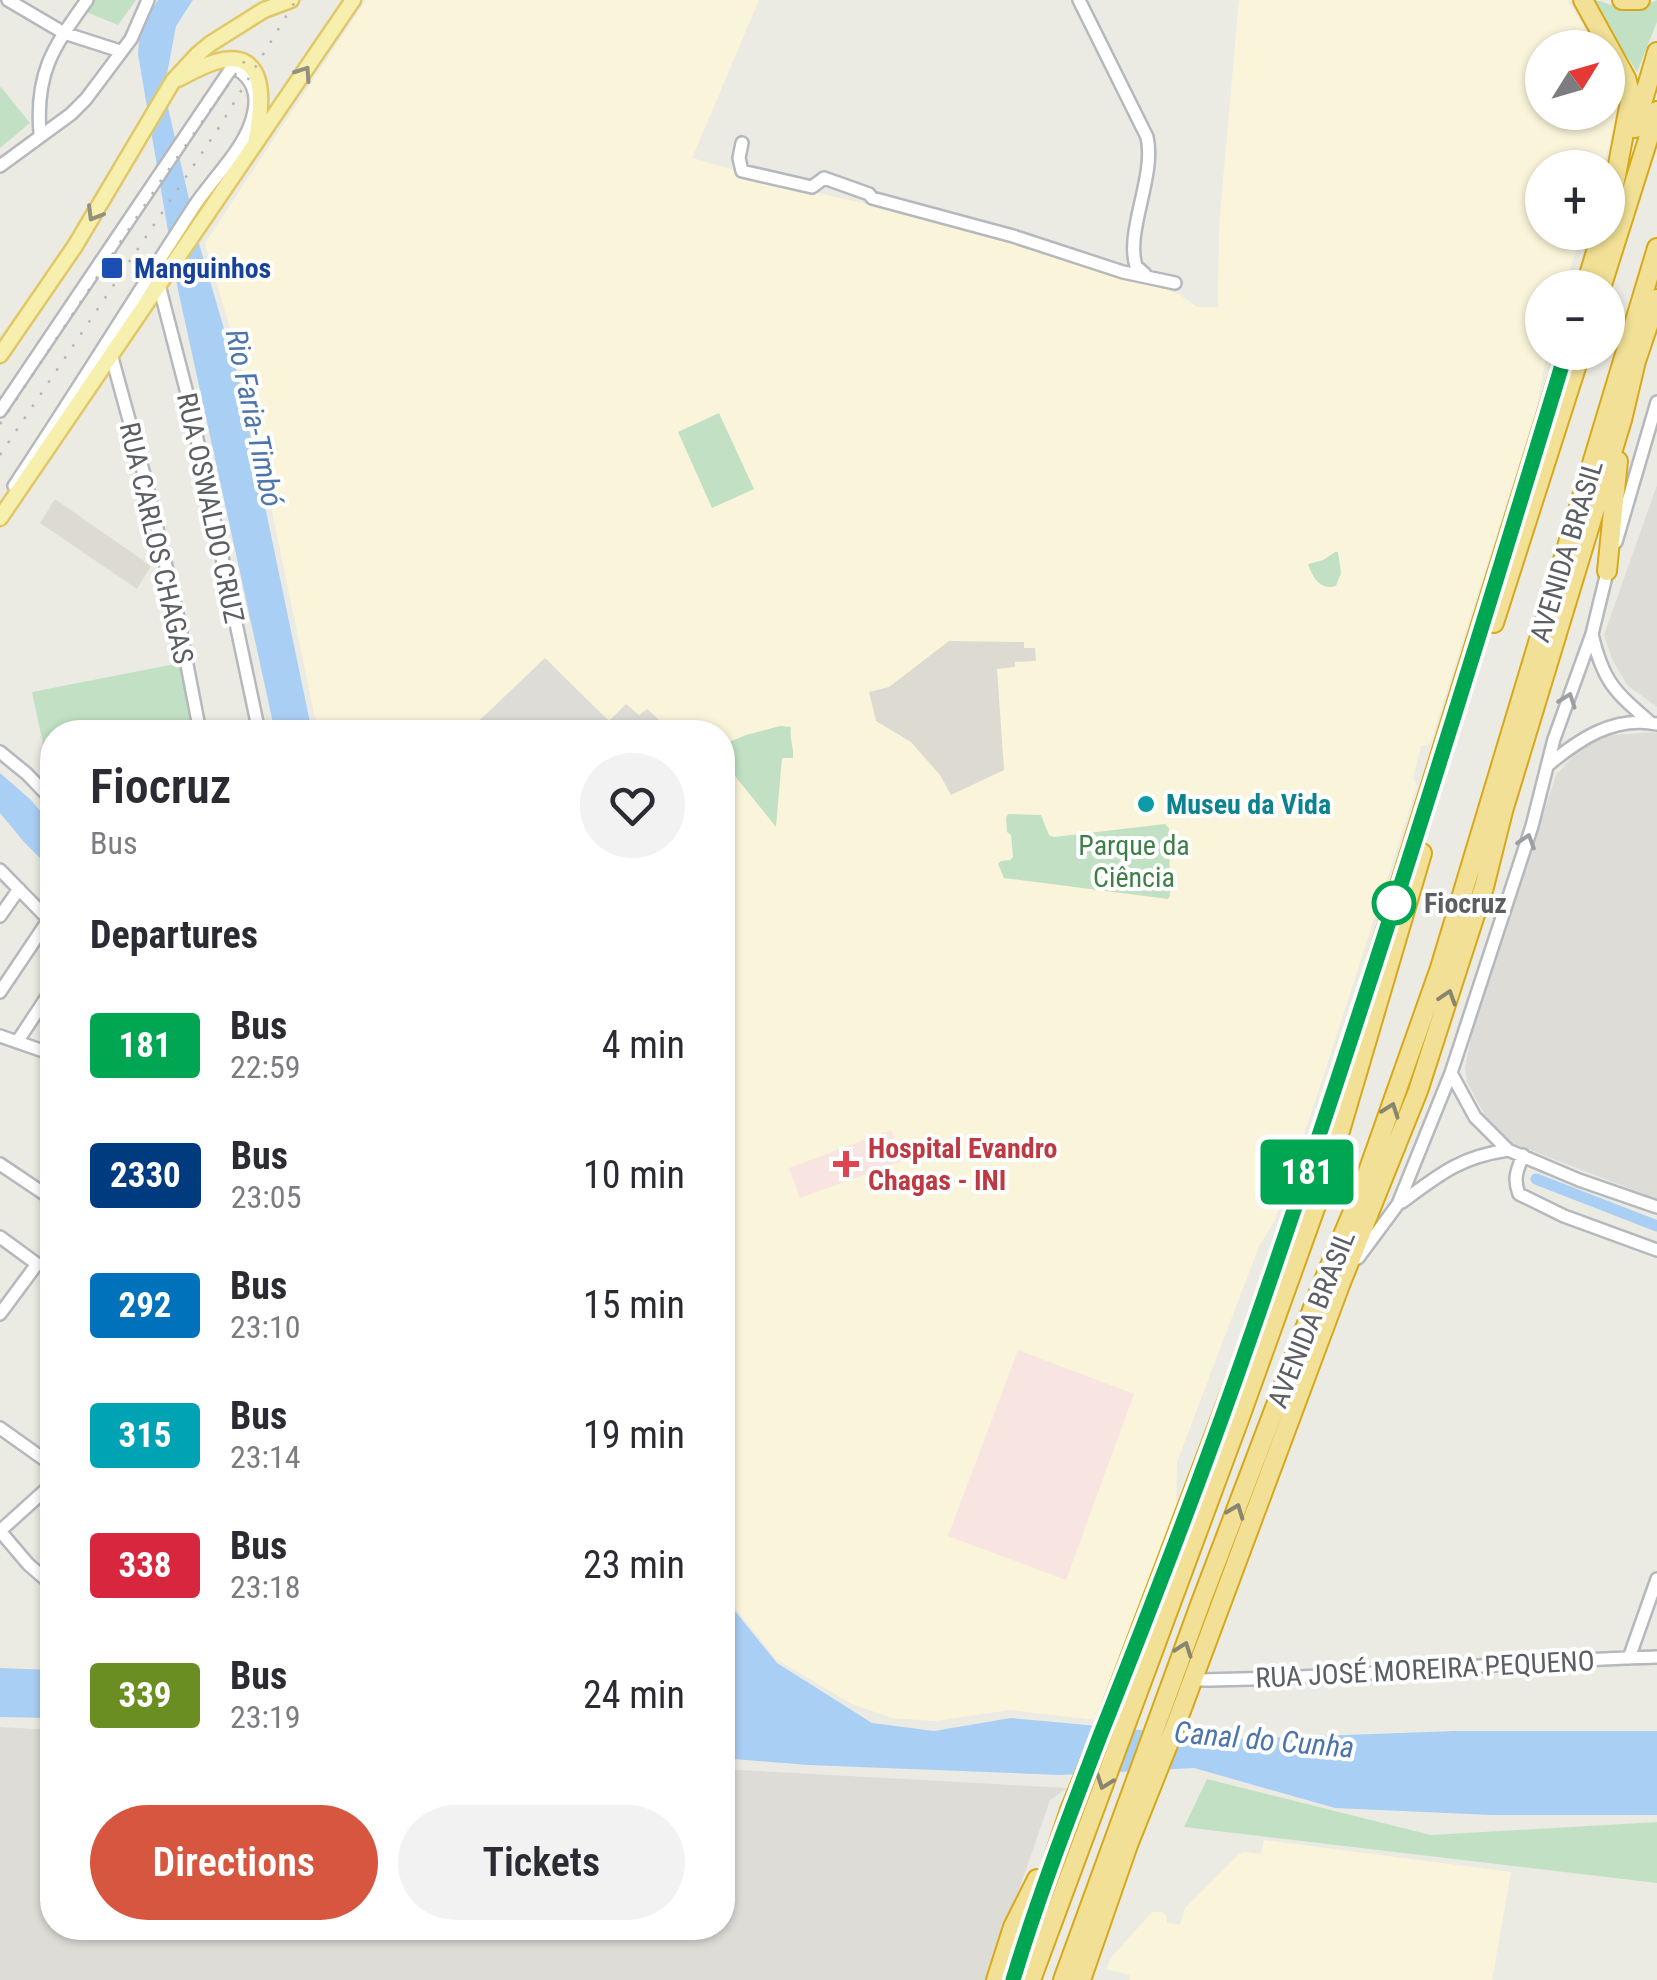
<!DOCTYPE html>
<meta charset="utf-8">
<style>
body{margin:0;font-family:"Roboto Condensed",sans-serif;background:#f2f2f3;color:#2b2b33;height:100vh;display:flex;flex-direction:column;font-size:38px;white-space:nowrap}
*{box-sizing:border-box;margin:0}
p{font-size:32px;color:#7c7c81}
.icon{flex:none;width:55px;height:55px;fill:none;stroke:currentColor;stroke-width:2;stroke-linecap:round;stroke-linejoin:round}
.map{position:relative;flex:1;overflow:hidden}
.sheet{position:absolute;left:40px;top:720px;width:695px;height:1220px;display:flex;flex-direction:column;background:#fff;border-radius:40px;box-shadow:0 2px 8px #0004}
.sheet>*{flex:none}
.badge{padding:0 20px;border-radius:8px;font-size:35px;line-height:65px}
.needle{width:65px;rotate:53deg}
.buttons{position:absolute;left:1525px;top:30px;display:grid;gap:20px}
.buttons a{display:grid;place-items:center;width:100px;height:100px;border-radius:50%;background:#fff;box-shadow:0 2px 8px #0004;font-size:50px}
.map>.badge{position:absolute;translate:-50% -50%;box-shadow:0 0 0 5px #fff}
h2{padding:0 50px;font-size:38px;line-height:90px}
.round{display:grid;place-items:center;flex:none;width:105px;height:105px;border-radius:52px;background:#f2f2f3}
.head{display:flex;align-items:center;justify-content:space-between;height:170px;padding:0 50px}
h1{font-size:48px;font-weight:600;line-height:75px}
.button{display:flex;gap:20px;margin-top:auto;padding:20px 50px}
.button a{flex:1;height:115px;border-radius:60px;background:#d6563f;color:#fff;font-size:40px;font-weight:600;line-height:115px;text-align:center}
.button a+a{background:#f2f2f3;color:#2b2b33}
ul{padding:0;list-style:none}
li{display:flex;align-items:center;gap:30px;height:130px;padding:0 50px}
li div{flex:1}
li b{display:block;font-size:38px}
li em{font-style:normal}
li .badge{min-width:110px;font-weight:700;text-align:center}
.map>svg:first-child{display:block}
.commercial{fill:#faf5da}
.industrial{fill:#dedcd7}
.education{fill:#dcdad1}
.medical{fill:#f8e4e0}
.green{fill:#c2e1c4}
.water{fill:#aacff5}
.lines{fill:none;stroke-linecap:round;stroke-linejoin:round}
.canal{stroke:#aacff5;stroke-width:11}
.minor-casing{stroke:#b5b8bc;stroke-width:16}
.major-casing{stroke:#e1c867;stroke-width:19}
.highway-casing{stroke:#d7a919;stroke-width:22}
.minor{stroke:#fff;stroke-width:11}
.major{stroke:#f6efae;stroke-width:14}
.highway{stroke:#f1e095;stroke-width:18}
.rail{stroke:#b3b4b4;stroke-width:2.5;stroke-dasharray:2.5 12;stroke-linecap:butt}
.oneway{stroke:#91917d}
.oneway2{stroke:#9d9ea1}
.oneway3{stroke:#888571}
.line-casing{stroke:#fff;stroke-width:22}
.line{stroke:#00a651;stroke-width:15}
.transit-dot{fill:#1a4fb4;stroke:#fff;stroke-width:4}
.culture-dot{fill:#0f9aa8;stroke:#fff;stroke-width:4}
.stop-dot{fill:#fff;stroke:#00a651;stroke-width:5}
.health-dot{fill:#e0444e;stroke:#fff;stroke-width:4}
.labels{text-anchor:middle;stroke-width:8;stroke-linejoin:round;paint-order:stroke}
.transit-label{font-size:28px;font-weight:bold;fill:#164399;stroke:#fff;text-anchor:start}
.street-label{font-size:28px;fill:#5b5e62;stroke:#fff}
.culture-label{font-size:28px;font-weight:bold;fill:#0d838f;stroke:#fff;text-anchor:start}
.park-label{font-size:28px;fill:#3e7f45;stroke:#fff}
.stop-label{font-size:28px;font-weight:bold;fill:#5b5e62;stroke:#fff;text-anchor:start}
.health-label{font-size:28px;font-weight:bold;fill:#be3a42;stroke:#fff;text-anchor:start}
.water-label{font-size:30px;font-style:italic;fill:#4d75ad;stroke:#fff}
</style>
<div class="map">
<svg width="1657" height="1980" viewBox="0 0 1657 1980">
<rect width="100%" height="100%" fill="#ecebe3"/>
<path class="commercial" d="M366,0H759L692,158L810,191L965,227L1167,290L1179,294L1197,307H1218L1219,226L1239,0H1567L1597,47L1542,48V112H1608V63L1614,73L1619,107L1603,167L1542,168V232L1582,233L1564,287L1542,288V352L1547,353L1536,410L1430,744L1421,746L1413,778L1417,786L1323,1077L1275,1220L1259,1246L1177,1462L1176,1508L1097,1720L1010,1710L935,1721L892,1718L852,1704L776,1659L723,1593L722,732H318L243,372L205,243Z
M1264,1840L1511,1872L1492,1980H1130V1975L1106,1969L1111,1958L1152,1912H1163L1166,1915L1167,1923L1180,1925L1185,1908L1239,1854L1245,1852L1261,1854Z"/>
<path class="industrial" d="M1657,485V707L1627,685L1612,659L1604,635Z
M545,658L609,721L626,704L639,715L647,709L673,732H453L481,719Z
M1657,732V1199L1512,1143L1490,1125L1467,1082L1465,1067L1473,1028L1556,775L1582,746L1610,735Z
M0,1727L52,1730V1928H722L723,1769L1068,1788L1050,1800L988,1980H0Z"/>
<path class="education" d="M55,499L151,566L137,589L40,523Z
M949,641L1024,642V648H1035L1036,661L1015,662V667L997,669L1004,770L951,795L940,775L911,742L876,721L869,692L889,687Z"/>
<path class="medical" d="M891,1130L902,1161L800,1198L789,1168Z
M1018,1350L1134,1394L1066,1580L948,1536Z"/>
<path class="green" d="M94,0H136L118,25L86,12Z
M1591,0C1601,0 1606,4 1615,6C1629,9 1645,6 1657,0V22L1637,72Z
M1,87L30,123L0,148V88Z
M719,413L754,489L712,508L678,432Z
M1335,552H1338L1341,573L1336,586C1320,591 1312,576 1308,564L1323,560Z
M185,662L199,732H52V786L32,692Z
M780,726L791,727C789,738 794,746 793,758H782L776,827L735,776L723,779L722,745L746,735Z
M1008,814L1041,815L1049,835L1054,837L1165,824L1169,828L1170,896L1168,899L1004,878L998,864L1001,861L1010,860L1013,857L1011,835L1007,832L1006,818Z
M1207,1779L1431,1835L1657,1822V1883L1184,1827Z"/>
<path class="water" d="M158,0H193L176,26L164,90L200,247L238,376L312,732H275L178,290L138,54L140,28Z
M0,773L31,800L52,825V870L24,842L0,813Z
M722,1595L777,1663L872,1723L934,1731L1011,1718L1238,1739L1455,1731H1657V1815H1491L1335,1808L1194,1768L1060,1775L808,1765L723,1758Z
M0,1668L52,1670V1718L0,1717Z"/>
<g class="lines">
<path class="canal" d="M1536,1179L1657,1226"/>
<g class="minor-casing">
<path id="minor" d="M8,0L64,33L120,51
M1079,0L1147,137C1156,176 1125,231 1136,266L1145,274
M40,134C35,72 53,48 87,0
M742,143L739,158L742,171L812,187L824,178L869,194L872,198L1013,236L1123,272L1175,283
M0,166L71,114L86,99L131,39L148,0
M159,285L189,401L259,732
M111,354L145,478L176,608L200,732
M0,411L232,67C250,75 258,91 254,111C248,147 212,178 193,208C133,300 75,394 14,486
M1616,542L1657,402
M1592,634C1603,682 1615,692 1651,723
M0,752L27,774L52,800
M1547,766C1578,740 1614,715 1657,724
M0,870L52,923
M0,916L19,889
M0,992L49,919
M0,1036L52,1054
M17,1042L52,989
M1451,1073L1475,1117L1508,1150L1579,1180L1657,1207
M1523,1155C1517,1170 1513,1179 1519,1194L1564,1216L1657,1250
M0,1164L52,1199
M1402,1202C1440,1174 1460,1157 1508,1150
M0,1237L37,1264L0,1314
M1358,1258L1398,1204L1451,1073L1532,826L1554,739L1592,634L1609,564
M0,1428L52,1465
M0,1531L28,1564L52,1585
M0,1531L52,1484
M1629,1658L1657,1579
M1192,1680C1347,1679 1502,1661 1657,1657"/>
</g>
<g class="major-casing">
<path id="major" d="M178,79C190,73 202,66 215,62C270,46 262,106 256,139
M0,355L75,246L173,81L197,55L210,44L264,10L291,0
M0,518L353,0"/>
</g>
<g class="highway-casing">
<path id="highway" d="M1583,0L1626,78L1631,96L1610,207
M1622,0H1640
M1635,128L1657,52
M1585,288L1602,232
M1601,288L1657,111
M1607,571L1618,461
M1494,623L1581,352
M996,1980L1013,1927L1037,1879
M1013,1980L1070,1810L1099,1740L1240,1368L1339,1081L1566,352
M1031,1980L1240,1417L1327,1175L1422,853
M1063,1980L1201,1602L1319,1292L1359,1197L1440,968L1657,248
M1081,1980L1128,1845L1175,1727L1340,1285L1418,1091L1484,887L1503,811L1622,420L1636,361L1657,299"/>
</g>
<use href="#minor" class="minor"/>
<use href="#major" class="major"/>
<use href="#highway" class="highway"/>
<path class="rail" d="M0,424L160,182L249,55
M0,455L218,129L296,0"/>
</g>
<defs><path id="oneway-chevron" d="M-2-3.5L2.5 0L-2 3.5" fill="none" stroke-width="1.6" stroke-linecap="round" stroke-linejoin="round" transform="scale(2.5)"/></defs>
<g class="oneway">
<use href="#oneway-chevron" transform="translate(304 73) rotate(-56)"/>
<use href="#oneway-chevron" transform="translate(94 214) rotate(121)"/>
</g>
<g class="oneway2">
<use href="#oneway-chevron" transform="translate(1568 700) rotate(-70)"/>
<use href="#oneway-chevron" transform="translate(1527 841) rotate(-72)"/>
</g>
<g class="oneway3">
<use href="#oneway-chevron" transform="translate(1448 997) rotate(-72)"/>
<use href="#oneway-chevron" transform="translate(1391 1110) rotate(-70)"/>
<use href="#oneway-chevron" transform="translate(1236 1511) rotate(-69)"/>
<use href="#oneway-chevron" transform="translate(1184 1649) rotate(-70)"/>
<use href="#oneway-chevron" transform="translate(1104 1782) rotate(110)"/>
</g>
<g class="lines">
<g class="line-casing">
<path id="line" d="M1013,1980C1038,1897 1069,1817 1100,1736C1149,1613 1197,1489 1241,1364C1358,1030 1463,691 1566,352"/>
</g>
<use href="#line" class="line"/>
</g>
<rect class="transit-dot" x="100" y="256" width="24" height="24" rx="5"/>
<circle class="culture-dot" cx="1146" cy="804" r="10"/>
<circle class="stop-dot" cx="1394" cy="903" r="20"/>
<path class="health-dot" d="M841 1149h10v10h10v10h-10v10h-10v-10h-10v-10h10z"/>
<g class="labels">
<g class="transit-label">
<text x="134" y="278">Manguinhos</text>
</g>
<g class="street-label">
<text transform="translate(211 508) rotate(78)" y="10">RUA OSWALDO CRUZ</text>
<text transform="translate(157 543) rotate(77)" y="10">RUA CARLOS CHAGAS</text>
<text transform="translate(1566 551) rotate(-73)" y="10">AVENIDA BRASIL</text>
<text transform="translate(1311 1319) rotate(-68)" y="10">AVENIDA BRASIL</text>
<text transform="translate(1425 1669) rotate(-3)" y="10">RUA JOSÉ MOREIRA PEQUENO</text>
</g>
<g class="culture-label">
<text x="1166" y="814">Museu da Vida</text>
</g>
<g class="park-label">
<text x="1134" y="855">Parque da<tspan x="1134" dy="32">Ciência</tspan></text>
</g>
<g class="stop-label">
<text x="1424" y="913">Fiocruz</text>
</g>
<g class="health-label">
<text x="868" y="1158">Hospital Evandro<tspan x="868" dy="32">Chagas - INI</tspan></text>
</g>
<g class="water-label">
<text transform="translate(254 418) rotate(78)" y="10">Rio Faria-Timbó</text>
<text transform="translate(1264 1740) rotate(5)" y="10">Canal do Cunha</text>
</g>
</g>
</svg>
<div class="buttons">
<a><svg class="needle" viewBox="-14 -14 28 28"><path d="M0-13l5 13h-10z" fill="#e53935"/><path d="M0 13l5-13h-10z" fill="#7c7c81"/></svg></a>
<a>+</a>
<a>−</a>
</div>
<b class="badge" style="left:1307px;top:1172px;background:#00a651;color:#fff">181</b>
<section class="sheet">
<div class="head"><div><h1>Fiocruz</h1><p>Bus</p></div><a class="round"><svg class="icon" aria-label="heart" viewBox="0 0 24 24"><path d="M12 20l-8-8c-3-5 5-10 8-4 3-6 11-1 8 4z"/></svg></a></div>
<h2>Departures</h2>
<ul>
<li><span class="badge" style="background:#00a651;color:#fff">181</span><div><b>Bus</b><p>22:59</p></div><em>4 min</em></li>
<li><span class="badge" style="background:#003b80;color:#fff">2330</span><div><b>Bus</b><p>23:05</p></div><em>10 min</em></li>
<li><span class="badge" style="background:#0072bc;color:#fff">292</span><div><b>Bus</b><p>23:10</p></div><em>15 min</em></li>
<li><span class="badge" style="background:#00a3b4;color:#fff">315</span><div><b>Bus</b><p>23:14</p></div><em>19 min</em></li>
<li><span class="badge" style="background:#d7263d;color:#fff">338</span><div><b>Bus</b><p>23:18</p></div><em>23 min</em></li>
<li><span class="badge" style="background:#6b8e23;color:#fff">339</span><div><b>Bus</b><p>23:19</p></div><em>24 min</em></li>
</ul>
<div class="button"><a>Directions</a><a>Tickets</a></div>
</section>
</div>
